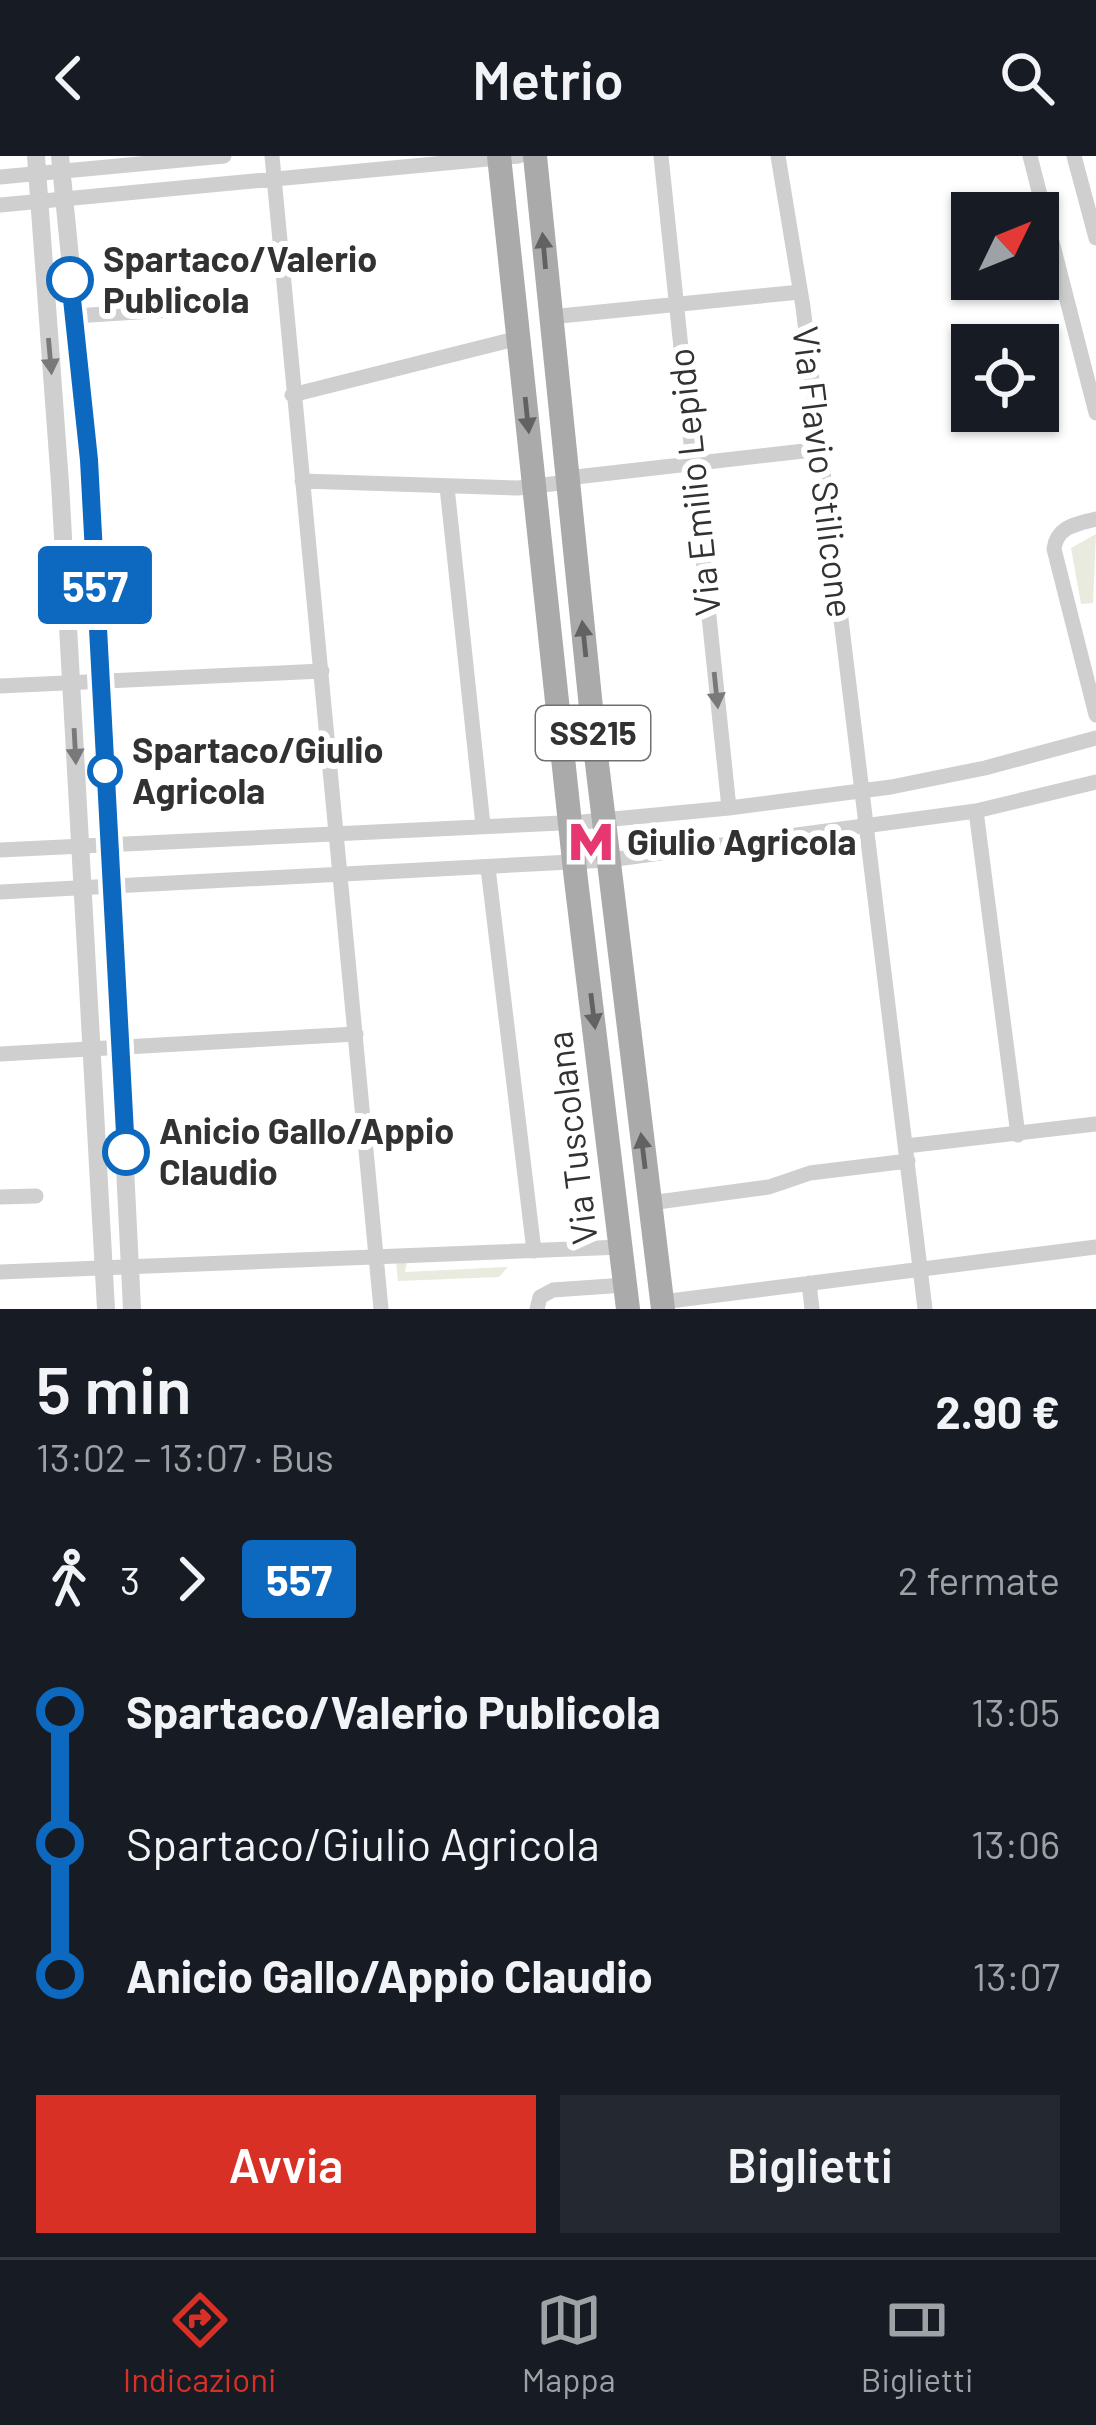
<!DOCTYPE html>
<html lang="it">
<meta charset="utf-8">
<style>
body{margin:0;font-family:Barlow,sans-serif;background:#242831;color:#f1f3f6;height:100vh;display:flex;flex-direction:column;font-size:45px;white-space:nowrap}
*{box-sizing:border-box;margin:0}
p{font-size:39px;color:#9ea1a6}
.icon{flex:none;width:66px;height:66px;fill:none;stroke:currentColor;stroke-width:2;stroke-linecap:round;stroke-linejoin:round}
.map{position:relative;height:1153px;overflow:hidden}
.drawer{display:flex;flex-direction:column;background:#171b24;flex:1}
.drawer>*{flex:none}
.badge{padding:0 24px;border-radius:9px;font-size:42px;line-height:78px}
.needle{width:78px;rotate:47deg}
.controls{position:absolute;left:951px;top:36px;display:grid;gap:24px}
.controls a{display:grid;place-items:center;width:108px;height:108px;border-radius:0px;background:#171b24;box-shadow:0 3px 9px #0004;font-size:60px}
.map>.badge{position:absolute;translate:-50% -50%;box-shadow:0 0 0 6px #fff}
.legs{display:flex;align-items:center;gap:18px;height:132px;padding:0 36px;font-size:39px}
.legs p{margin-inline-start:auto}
.summary{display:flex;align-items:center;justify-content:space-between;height:204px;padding:0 36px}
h1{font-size:66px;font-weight:600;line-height:90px}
.cta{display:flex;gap:24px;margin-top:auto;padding:24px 36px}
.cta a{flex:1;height:138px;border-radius:0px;background:#d93025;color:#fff;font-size:48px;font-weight:600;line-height:138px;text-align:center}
.cta a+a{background:#242831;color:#f1f3f6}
ul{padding:0 36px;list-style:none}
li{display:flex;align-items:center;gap:42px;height:132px;font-size:45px}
li i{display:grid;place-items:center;width:18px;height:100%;margin:0 15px;background:currentColor}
li i::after{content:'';width:30px;height:30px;margin:-15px;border:9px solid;border-radius:50%;background:#171b24}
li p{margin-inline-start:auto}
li:first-child i{background:linear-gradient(#0000 50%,currentColor 0)}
li:last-child i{background:linear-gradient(currentColor 50%,#0000 0)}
header{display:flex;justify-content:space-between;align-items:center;height:156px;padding:0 36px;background:#171b24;font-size:54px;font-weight:600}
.menu{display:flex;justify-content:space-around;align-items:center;height:168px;border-top:3px solid #363941;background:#171b24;font-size:33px;color:#9ea1a6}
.menu a{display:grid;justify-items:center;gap:6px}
.menu .selected{color:#d93025}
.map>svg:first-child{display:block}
.green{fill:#e8ebde}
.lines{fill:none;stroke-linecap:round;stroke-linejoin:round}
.minor{stroke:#cfcfcf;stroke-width:15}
.tertiary{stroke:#cfcfcf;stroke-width:18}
.primary{stroke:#aaa;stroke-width:24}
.oneway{fill:#626262}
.oneway2{fill:#797979}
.line-1-casing{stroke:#fff;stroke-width:27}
.line-1{stroke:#0c69bf;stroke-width:18}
.stop-1-dot{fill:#fff;stroke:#0c69bf;stroke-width:6}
.labels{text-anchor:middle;stroke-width:12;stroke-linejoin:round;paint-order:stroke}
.shield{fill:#fff;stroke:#707070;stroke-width:3}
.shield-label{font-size:33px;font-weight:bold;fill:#323232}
.stop-label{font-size:36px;font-weight:bold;fill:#323232;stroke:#fff;text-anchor:start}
.street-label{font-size:36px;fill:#323232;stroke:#fff}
.poi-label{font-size:36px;font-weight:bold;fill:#323232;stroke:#fff;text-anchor:start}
</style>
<header><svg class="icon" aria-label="back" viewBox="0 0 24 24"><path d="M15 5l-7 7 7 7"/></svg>Metrio<svg class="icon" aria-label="search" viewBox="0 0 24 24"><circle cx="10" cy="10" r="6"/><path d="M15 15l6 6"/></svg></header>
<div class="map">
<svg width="1096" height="1153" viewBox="0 0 1096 1153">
<rect width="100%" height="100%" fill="#fff"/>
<path class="green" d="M1096,378L1093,447L1081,448L1071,392Z
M396,1106H407L405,1116L508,1111L499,1121L398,1125Z"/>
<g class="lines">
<path class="minor" d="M272,0L381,1153
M661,0L729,652
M778,0L803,151L925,1153
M1030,0L1096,257
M1074,0L1096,82
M0,21L224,0
M0,49L519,0
M74,160L202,152
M550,161L800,136
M292,239L519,182
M567,322L821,293
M302,325L518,332L568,326
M447,331L483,669
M1096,363C1077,368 1057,370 1054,393L1096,559
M0,530L322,515
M976,655L1018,979
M0,694L582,666L729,652L891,631L985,612L1096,582
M488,712L534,1095
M0,736L609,704L976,655L1096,626
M0,898L356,878
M906,990L1096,968
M0,1041L36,1040
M650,1047L769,1031L810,1017L908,1005
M0,1116L622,1091
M809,1127L812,1153
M662,1146L1096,1091
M537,1153L540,1141L553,1134L625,1129"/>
<path class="tertiary" d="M36,0L60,327L106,1153
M60,0L90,304L132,1153"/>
<path class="primary" d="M499,0L576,724L628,1153
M535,0L595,591L663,1153"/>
</g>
<defs><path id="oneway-solid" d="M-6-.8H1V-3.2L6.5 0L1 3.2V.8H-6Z" transform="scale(3)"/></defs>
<g class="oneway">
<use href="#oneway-solid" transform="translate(544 95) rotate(-95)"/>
<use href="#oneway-solid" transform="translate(527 259) rotate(84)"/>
<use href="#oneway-solid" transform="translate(584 483) rotate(-96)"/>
<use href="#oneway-solid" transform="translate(593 855) rotate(83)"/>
<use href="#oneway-solid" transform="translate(643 995) rotate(-97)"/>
</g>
<g class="oneway2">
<use href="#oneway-solid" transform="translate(50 200) rotate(85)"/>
<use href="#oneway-solid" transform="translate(716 534) rotate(84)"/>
<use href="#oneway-solid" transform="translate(75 590) rotate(87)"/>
</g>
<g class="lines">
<g class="line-1-casing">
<path id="line-1" d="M70,124L89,304L126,996"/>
</g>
<use href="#line-1" class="line-1"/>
</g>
<defs>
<g id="metro-bare" transform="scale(3.6)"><path d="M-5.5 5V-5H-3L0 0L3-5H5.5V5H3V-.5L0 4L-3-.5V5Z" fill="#e63770" stroke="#fff" stroke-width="2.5" paint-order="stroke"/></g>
</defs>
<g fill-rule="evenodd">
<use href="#metro-bare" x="591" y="686"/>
</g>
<g class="stop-1-dot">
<circle cx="70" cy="124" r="21"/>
<circle cx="105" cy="615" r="15"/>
<circle cx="126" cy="996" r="21"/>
</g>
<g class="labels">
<rect class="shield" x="536" y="550" width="114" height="54" rx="9"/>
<g class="shield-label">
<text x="593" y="589">SS215</text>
</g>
<g class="stop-label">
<text x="103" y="116">Spartaco/Valerio<tspan x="103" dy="41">Publicola</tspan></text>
<text x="132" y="607">Spartaco/Giulio<tspan x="132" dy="41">Agricola</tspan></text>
<text x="159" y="988">Anicio Gallo/Appio<tspan x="159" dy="41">Claudio</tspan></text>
</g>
<g class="street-label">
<text transform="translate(823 316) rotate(83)" y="13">Via Flavio Stilicone</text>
<text transform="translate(694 326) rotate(-96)" y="13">Via Emilio Lepido</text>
<text transform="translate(572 982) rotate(-97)" y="13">Via Tuscolana</text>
</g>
<g class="poi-label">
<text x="627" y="699">Giulio Agricola</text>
</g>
</g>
</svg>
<div class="controls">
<a><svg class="needle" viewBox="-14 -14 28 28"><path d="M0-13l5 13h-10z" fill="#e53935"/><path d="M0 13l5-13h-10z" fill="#9ea1a6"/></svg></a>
<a><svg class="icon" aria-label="locate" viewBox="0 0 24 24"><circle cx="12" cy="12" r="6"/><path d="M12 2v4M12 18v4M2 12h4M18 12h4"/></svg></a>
</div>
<b class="badge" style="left:95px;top:429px;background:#0c69bf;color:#fff">557</b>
</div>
<section class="drawer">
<div class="summary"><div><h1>5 min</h1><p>13:02 – 13:07 · Bus</p></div><b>2.90 €</b></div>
<div class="legs"><svg class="icon" aria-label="walk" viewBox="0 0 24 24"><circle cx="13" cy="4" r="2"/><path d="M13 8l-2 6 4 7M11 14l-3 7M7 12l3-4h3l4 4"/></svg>3<svg class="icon" aria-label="forward" viewBox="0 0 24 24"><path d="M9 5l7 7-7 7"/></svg><b class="badge" style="background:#0c69bf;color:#fff">557</b><p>2 fermate</p></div>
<ul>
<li><i style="color:#0c69bf"></i><b>Spartaco/Valerio Publicola</b><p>13:05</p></li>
<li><i style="color:#0c69bf"></i><span>Spartaco/Giulio Agricola</span><p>13:06</p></li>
<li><i style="color:#0c69bf"></i><b>Anicio Gallo/Appio Claudio</b><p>13:07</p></li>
</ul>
<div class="cta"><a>Avvia</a><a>Biglietti</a></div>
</section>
<nav class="menu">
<a class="selected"><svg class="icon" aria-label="directions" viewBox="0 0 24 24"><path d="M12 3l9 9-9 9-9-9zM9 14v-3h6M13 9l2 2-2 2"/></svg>Indicazioni</a>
<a><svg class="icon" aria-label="map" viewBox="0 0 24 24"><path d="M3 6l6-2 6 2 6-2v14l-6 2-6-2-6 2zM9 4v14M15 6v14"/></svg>Mappa</a>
<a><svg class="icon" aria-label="tickets" viewBox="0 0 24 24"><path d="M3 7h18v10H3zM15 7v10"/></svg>Biglietti</a>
</nav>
